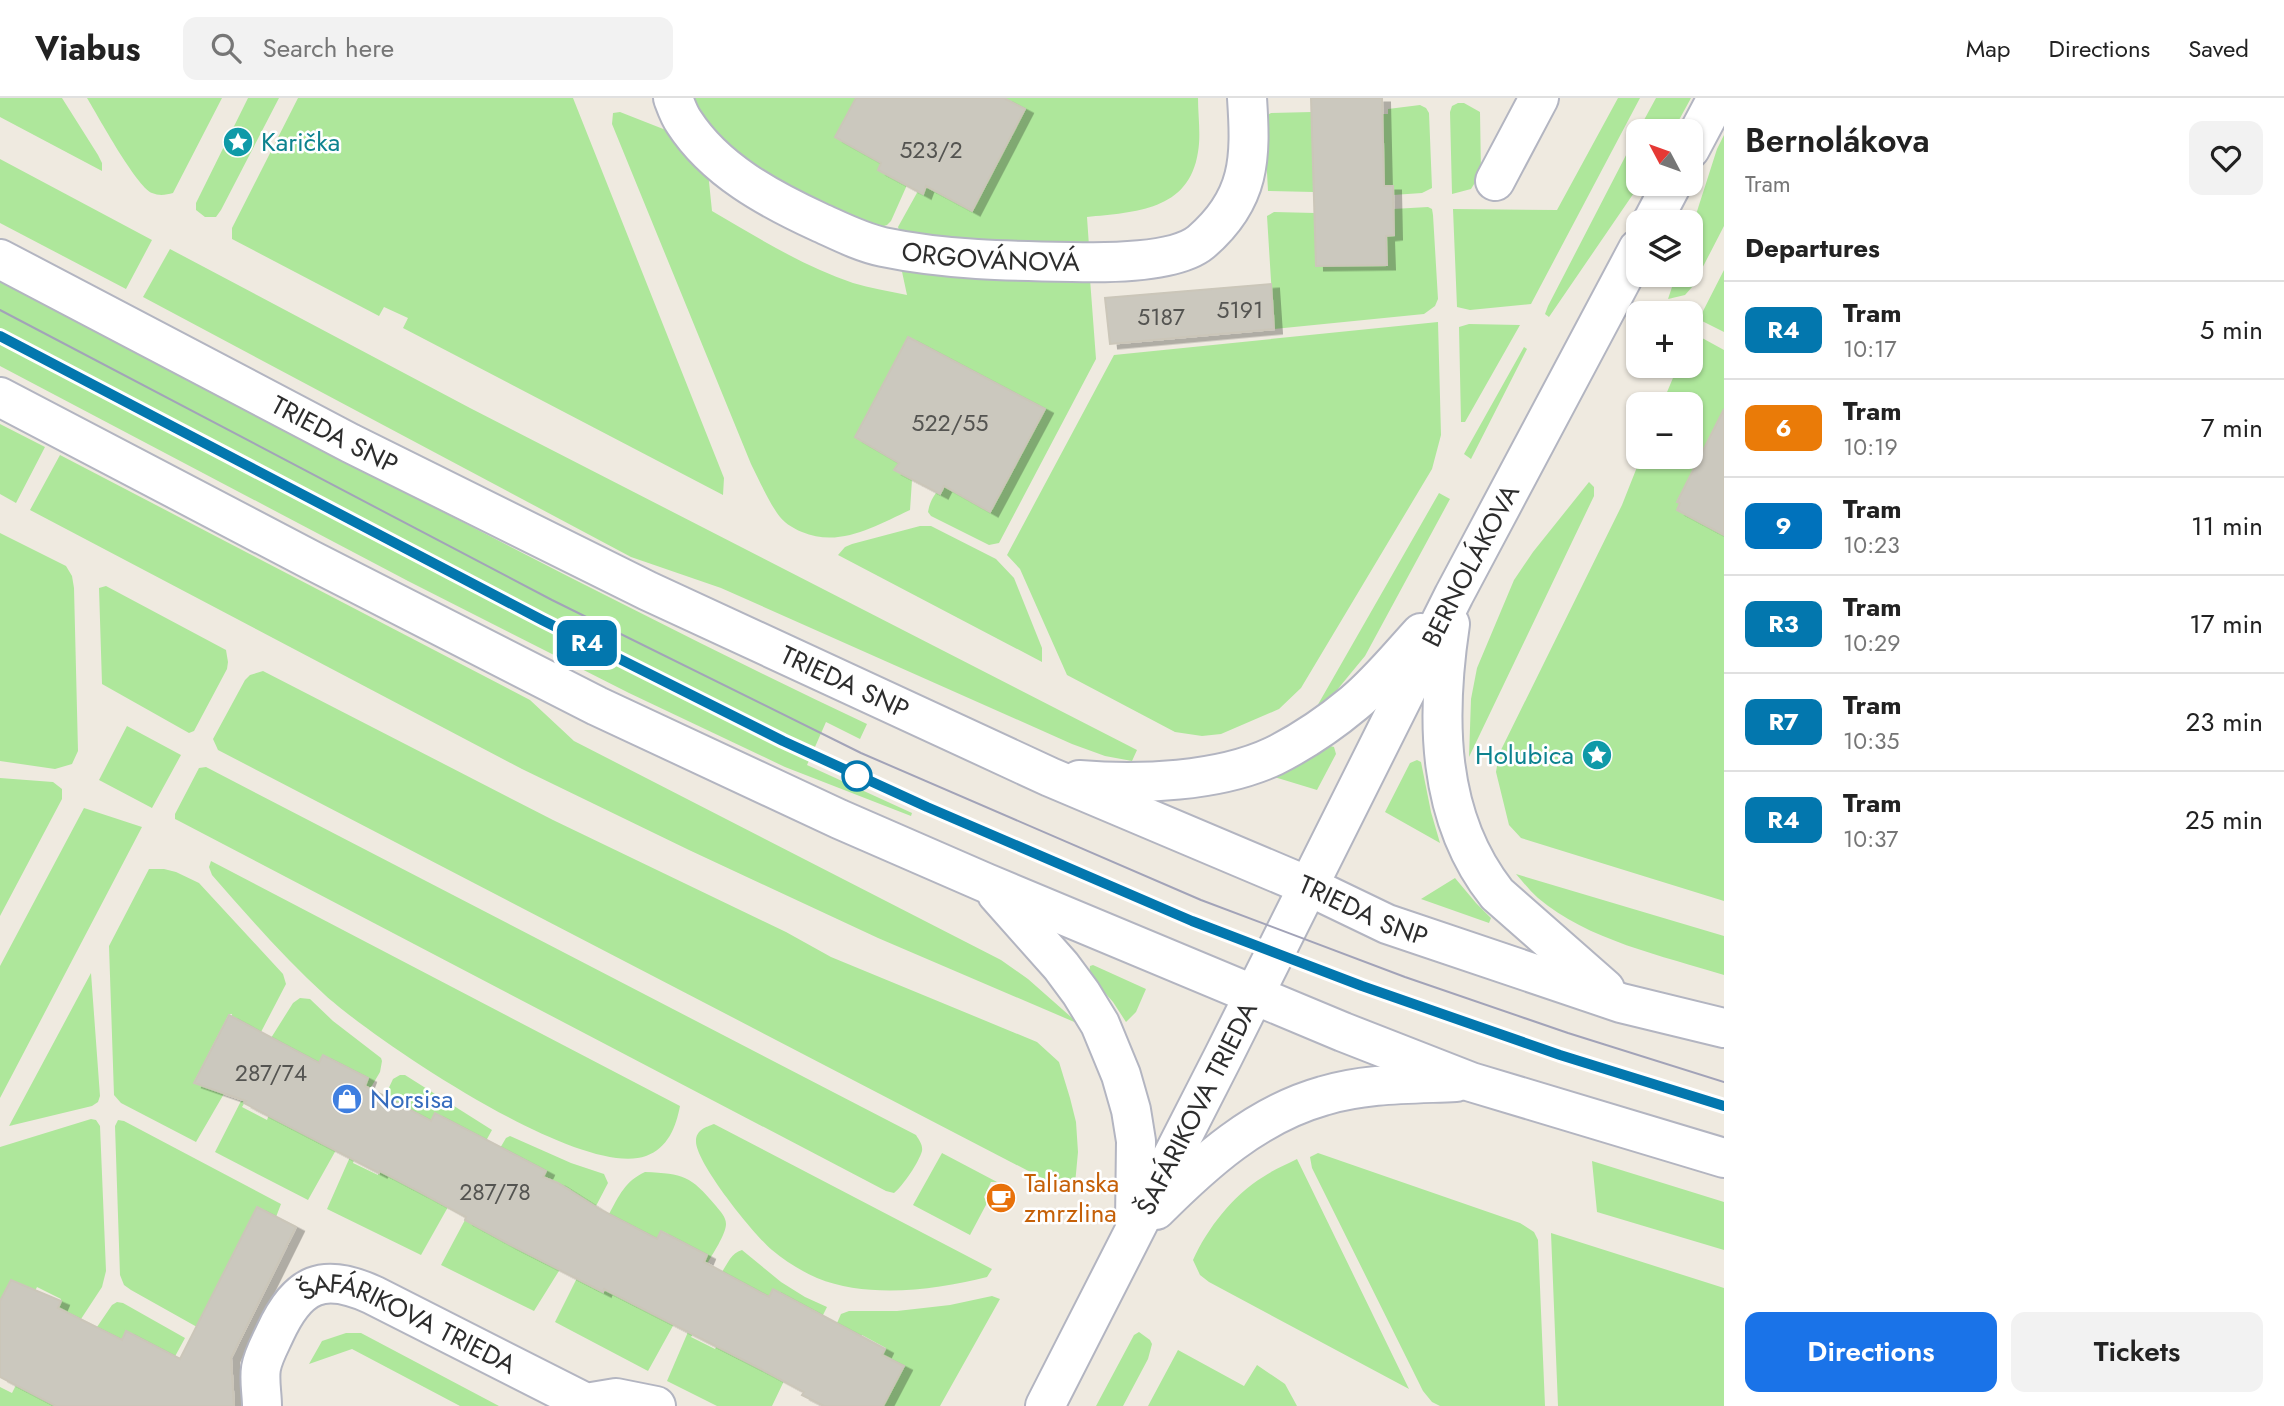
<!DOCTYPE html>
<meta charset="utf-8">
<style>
body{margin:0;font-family:Jost,sans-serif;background:#f2f2f2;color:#222;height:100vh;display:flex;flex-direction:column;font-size:26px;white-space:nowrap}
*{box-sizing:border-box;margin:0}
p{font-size:23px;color:#767676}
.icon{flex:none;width:38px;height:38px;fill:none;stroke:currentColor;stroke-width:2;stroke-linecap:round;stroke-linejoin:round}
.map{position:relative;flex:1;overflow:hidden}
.details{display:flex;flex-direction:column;background:#fff;width:560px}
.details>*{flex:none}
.badge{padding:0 14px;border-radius:10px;font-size:24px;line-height:46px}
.needle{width:46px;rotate:311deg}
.buttons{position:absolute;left:1626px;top:21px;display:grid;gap:14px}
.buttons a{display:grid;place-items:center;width:77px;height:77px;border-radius:14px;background:#fff;box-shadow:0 2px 5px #0004;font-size:35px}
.map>.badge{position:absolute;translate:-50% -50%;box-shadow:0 0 0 4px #fff}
h2{padding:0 21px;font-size:26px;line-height:63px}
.round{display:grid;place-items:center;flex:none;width:74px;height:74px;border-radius:14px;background:#f2f2f2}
.head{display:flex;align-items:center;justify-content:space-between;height:119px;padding:0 21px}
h1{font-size:33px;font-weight:600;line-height:52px}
.button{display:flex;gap:14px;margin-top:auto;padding:14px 21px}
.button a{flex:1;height:80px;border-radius:14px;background:#1a73e8;color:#fff;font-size:28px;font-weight:600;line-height:80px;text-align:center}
.button a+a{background:#f2f2f2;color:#222}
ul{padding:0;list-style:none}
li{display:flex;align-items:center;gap:21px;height:98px;padding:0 21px;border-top:2px solid #e0e0e0}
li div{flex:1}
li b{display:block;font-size:26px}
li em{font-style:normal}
li .badge{min-width:77px;font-weight:700;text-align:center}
header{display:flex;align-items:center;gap:42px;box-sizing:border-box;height:98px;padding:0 35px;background:#fff;border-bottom:2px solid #e0e0e0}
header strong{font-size:33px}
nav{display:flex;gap:38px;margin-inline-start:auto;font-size:24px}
.search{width:490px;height:63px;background:#f2f2f2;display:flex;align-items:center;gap:18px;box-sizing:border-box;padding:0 24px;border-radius:14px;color:#767676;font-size:26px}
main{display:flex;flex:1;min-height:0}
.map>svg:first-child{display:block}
.green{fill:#aee79b}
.building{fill:#cbc8be;stroke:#cbc6b9;stroke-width:2;filter:url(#shadow)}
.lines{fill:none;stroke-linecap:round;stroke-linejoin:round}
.minor-casing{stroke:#b3b5c1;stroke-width:42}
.minor{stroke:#fff;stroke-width:38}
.tram{stroke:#a2a3b8;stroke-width:2}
.line-casing{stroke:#fff;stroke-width:16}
.line{stroke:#0377ae;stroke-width:10}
.stop-dot{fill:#fff;stroke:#0377ae;stroke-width:3.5}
.labels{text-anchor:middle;stroke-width:5;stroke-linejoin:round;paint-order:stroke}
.number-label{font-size:23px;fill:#545451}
.culture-label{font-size:26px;fill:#0d838f;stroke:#fff;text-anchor:start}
.street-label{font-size:26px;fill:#2d2d2d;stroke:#fff}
.shop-label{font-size:26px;fill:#366cbe;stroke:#fff;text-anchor:start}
.food-label{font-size:26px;fill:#c56008;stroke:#fff;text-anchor:start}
</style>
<header>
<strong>Viabus</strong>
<div class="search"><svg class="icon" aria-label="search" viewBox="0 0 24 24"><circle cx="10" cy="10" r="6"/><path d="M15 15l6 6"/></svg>Search here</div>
<nav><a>Map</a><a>Directions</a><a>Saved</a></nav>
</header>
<main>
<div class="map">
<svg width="1724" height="1308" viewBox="0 0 1724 1308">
<defs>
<filter id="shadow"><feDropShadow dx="8" dy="4.5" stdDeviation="0" flood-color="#0004"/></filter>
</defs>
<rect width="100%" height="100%" fill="#efeae0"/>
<path class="green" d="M0,0H62L98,57L102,65V73L0,19Z
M87,0H222L173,95C166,97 159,98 152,95C136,88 98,18 87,0Z
M248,0H279L221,112L216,119H205L196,112V105Z
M298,0H573L724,380L723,397L403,230L408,220L384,209L379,218L232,141V130Z
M693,0H856L835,39L881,65L907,87L891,123L887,127L881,129C811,100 730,73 693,0Z
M1004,0H1198C1198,18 1201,37 1198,54C1189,113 1135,114 1087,119L1089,148L965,147L899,132L898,129L918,93L923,95L926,88L973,112L1025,11Z
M1618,0H1640L1531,206L1470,212L1457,209L1453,111L1557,112Z
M1656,0H1691L1673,33H1638Z
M1458,5H1464L1480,14L1481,75L1471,91L1452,96L1450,14L1452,8Z
M1420,7L1426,10L1429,15L1432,90L1422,95L1393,97L1384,88L1382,16H1388V11Z
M620,14L676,36L708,74L712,113C758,140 803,168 853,185C870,190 889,193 907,197L901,169C916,173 933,177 949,179C996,184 1043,183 1090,181L1096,261L999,445L989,447L931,418L928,414C930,403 934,395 944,388L990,413L1045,311L908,239L855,339L899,365L895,372L912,382L910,412C875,428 840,450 802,434C792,430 783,424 777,415C767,400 759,382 751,366L612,26L613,15Z
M1312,14L1314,94L1268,93L1264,19L1271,15Z
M1638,34V86H1640L1549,219L1545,216L1548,208Z
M1724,37V128L1693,188L1685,197L1668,201L1676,177H1690L1691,132L1717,51Z
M0,61L152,142L126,191L0,125Z
M1428,109L1432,111L1433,117L1438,201L1435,208L1424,216L1274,231L1267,118L1274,114L1315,115L1317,168L1386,167V138L1394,136L1393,111Z
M170,151L470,310L1137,652L1132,663L1105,658L1072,646L721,490L631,459L143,199Z
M1724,172V234L1702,223L1700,219Z
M0,181C288,332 574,487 867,626L860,641L826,624L807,667L912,715L911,718L785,669L629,595L408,483L0,268Z
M1438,224L1441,337L1432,371L1301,590L1279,611L1221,636L1202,638L1175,634L1067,577L1020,471L1007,457L1114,257Z
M1469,226L1520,227L1465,324H1461L1459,229Z
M1693,235L1724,252V313L1677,403L1680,405L1677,412L1724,437V803L1521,740L1509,727L1496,674L1499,656L1622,407L1641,359H1690V306H1662L1678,268H1690L1691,241Z
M1524,249L1527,251L1471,361L1464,356Z
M0,326L45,349L16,405L0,396Z
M60,357L530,602L574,643L1001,862L1028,881L1079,926L878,840L689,752L522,671L30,412Z
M1589,384L1594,389V398L1469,659L1471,601L1477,570L1514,482L1533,454Z
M1439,395L1450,401L1365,558L1337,592L1316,610Z
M920,428H931L996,461L1014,480L1042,550V564L838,457L845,449L852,446Z
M0,435L66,468L72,478L74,490L78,653L72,666L55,671L0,663Z
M106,488L226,552L228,564L227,571L194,633L189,635L102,586L99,490Z
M263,573L553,722L786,834L831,859L1037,944L1059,964L1070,1000L1076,1024L1078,1054L1075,1086L1069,1091L1061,1090L218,652L213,641L245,582L250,577Z
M127,628L181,657L152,710L99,682Z
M1330,648L1334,649L1336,656L1317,692L1271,678Z
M1417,662L1421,664L1431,714L1440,745L1385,714L1410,665Z
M206,669L916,1037C919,1042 923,1047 922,1053C919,1064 903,1088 894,1095L886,1093L179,723L175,721V716L199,670Z
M0,680L53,684L62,691V701L0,818Z
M84,710L142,729L0,1000V868Z
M211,763L680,1008C676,1029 668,1050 646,1058C580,1082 375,942 325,897C284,860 248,818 212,777L209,769Z
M149,771H164L176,774L199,785L283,876L286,886L261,934L232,919V916H229L194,984L225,994L196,1044L121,1005L114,997L109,848Z
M1516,776L1724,838V877C1663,858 1587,842 1538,800C1530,793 1523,784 1516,776Z
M1455,780L1476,805L1491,820L1489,825L1421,801Z
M1093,867L1146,891L1136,914L1126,924L1113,904L1089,877L1090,868Z
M91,875L100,998L98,1004L92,1008L9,1028Z
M300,900L310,901L333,923L381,960L382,963L380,974L370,991L365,988L368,980L323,957L319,965L271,940L293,905Z
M400,977H405L492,1032L482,1050L480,1039L435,1015L431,1023L385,998L393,981Z
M241,1003L245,1004L242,1009L267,1022L269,1017L336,1052L308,1102L215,1054Z
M91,1021L96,1022L100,1028L106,1173L102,1189L81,1221L58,1209L61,1201L37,1189L33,1197L0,1203V1049Z
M118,1022L124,1023L281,1106L276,1119L258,1109L197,1229L131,1192L124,1187L120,1177L115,1028Z
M714,1026L992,1171L987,1179C935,1192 869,1201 817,1180C801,1173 785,1163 772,1152C754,1137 695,1064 696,1043C696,1032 706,1029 714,1026Z
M510,1038L571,1065L604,1076L608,1085L596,1108L570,1095L571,1092L566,1089L563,1093L542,1082L546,1073L496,1057L506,1040Z
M942,1055L997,1084H991L984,1099L987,1105L970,1137L913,1107Z
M1318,1055L1520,1125L1534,1134L1538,1142L1545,1308H1440L1432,1304L1423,1293L1312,1070L1310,1059Z
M350,1059L354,1062L353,1065L378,1077L380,1073L448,1109L421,1157L327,1111Z
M1297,1061L1409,1291L1209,1184L1200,1177L1193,1162C1207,1131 1233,1097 1263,1079C1273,1072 1285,1067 1297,1061Z
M1592,1063L1724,1104V1152L1597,1114Z
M645,1074C684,1076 690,1077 716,1108C720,1113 726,1119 726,1126C726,1136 712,1157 707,1166L704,1164L707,1157L662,1133L657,1141L609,1116C619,1098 625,1083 645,1074Z
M465,1122L562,1168L534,1213L441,1167Z
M1551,1135L1724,1190V1308H1558Z
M742,1152L781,1184L805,1199L827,1209L819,1225L817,1214L773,1191L769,1199L722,1174C728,1165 731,1155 742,1152Z
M577,1180L604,1190L674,1226L648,1273L555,1224Z
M992,1198L1000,1201L940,1308H883L904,1268L882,1257L886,1250L862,1237L858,1244L834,1232L841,1216L849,1213H897L950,1207Z
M117,1204L123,1205L185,1240L172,1264L126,1234L122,1242L97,1229L112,1207Z
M688,1234L693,1236L691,1239L715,1251L717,1247L784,1283L772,1308H717L667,1283Z
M1139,1234L1150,1242L1152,1246L1148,1261L1123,1308H1096L1134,1237Z
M346,1235H361L499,1308H460L352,1251L309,1266L322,1243Z
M1178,1252L1244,1288L1257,1267L1285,1286L1297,1308H1148Z
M16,1287L56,1308H0V1289L12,1295Z"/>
<path class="building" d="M856,0H1004L1025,11L972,113L926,88L923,96L878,72L881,65L835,39Z
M1311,0H1382L1384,88H1393L1394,137L1386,138L1387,167L1316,168Z
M1271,186L1274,231L1110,246L1105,200Z
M908,239L1045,311L990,414L944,388L940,396L894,372L899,365L855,339Z
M1724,311V437L1677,412L1680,405L1677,404Z
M229,917L319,965L323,957L368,980L365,988L431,1023L435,1015L546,1073L543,1079L558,1085L601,1112L657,1141L661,1133L707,1157L704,1164L769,1199L773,1191L885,1251L882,1257L904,1268L883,1308H824L802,1297L804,1294L759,1270L604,1191L603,1194L509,1146L465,1122L466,1119L422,1095L380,1073L379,1075L244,1005L246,1003L194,985Z
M257,1109L296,1129L231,1260L234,1308H56L0,1279V1203L11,1182L61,1203L58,1210L122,1242L126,1233L180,1261Z"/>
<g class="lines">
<g class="minor-casing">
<g id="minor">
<path id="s1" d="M673,0C676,8 679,17 684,24C715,72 769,101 819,124C839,133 860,144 883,149C945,162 1009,163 1072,164C1105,165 1176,165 1201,144C1251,101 1251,60 1247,0"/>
<path d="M1690,51L1717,0"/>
<path d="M1495,83L1539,0"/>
<path d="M1652,124L1672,86"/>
<path id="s2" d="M0,161L350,345L648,493L1050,679L1308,788L1387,826L1621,905L1724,930"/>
<path d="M0,299L311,462L597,608L839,721L986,785L1343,934L1471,984L1724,1060"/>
<path d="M1450,526C1436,619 1436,719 1497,796L1605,891"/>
<path d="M1079,682C1139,687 1219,684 1274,658C1302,644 1330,625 1354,605C1379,584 1399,559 1421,535"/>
<path d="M997,796L1061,868L1081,895L1100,926L1121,977L1131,1012L1136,1043L1135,1124"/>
<path d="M1156,1112C1204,1064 1256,1017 1323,998C1365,985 1412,986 1456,984"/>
<path id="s3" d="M262,1308C262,1296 259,1282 261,1270C263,1258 270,1246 275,1235C298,1185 323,1174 373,1197L586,1305L616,1300L656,1308"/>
<path id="s4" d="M1045,1308L1223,959L1454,497L1638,151"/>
</g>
</g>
<use href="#minor" class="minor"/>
<path class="tram" d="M0,212L552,502L861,655L1201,802L1405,879L1568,935L1724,984
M0,237L542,522L783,643L978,732L1192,823L1362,888L1560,957L1724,1008"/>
</g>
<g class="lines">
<g class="line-casing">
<path id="line" d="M0,238L542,522L783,643L927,709L1192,823L1362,888L1560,957L1724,1008"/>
</g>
<use href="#line" class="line"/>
</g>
<defs>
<g id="sight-disc" transform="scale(1.575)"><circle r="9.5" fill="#0f9aa8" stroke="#fff"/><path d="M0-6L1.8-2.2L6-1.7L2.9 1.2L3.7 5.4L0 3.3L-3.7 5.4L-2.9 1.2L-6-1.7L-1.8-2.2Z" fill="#fff"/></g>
<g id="shop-disc" transform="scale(1.575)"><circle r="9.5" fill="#3f7fe0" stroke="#fff"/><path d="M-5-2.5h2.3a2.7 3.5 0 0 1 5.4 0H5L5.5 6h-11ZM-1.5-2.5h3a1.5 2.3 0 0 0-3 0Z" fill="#fff"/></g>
<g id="cafe-disc" transform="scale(1.575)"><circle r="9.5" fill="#e8710a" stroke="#fff"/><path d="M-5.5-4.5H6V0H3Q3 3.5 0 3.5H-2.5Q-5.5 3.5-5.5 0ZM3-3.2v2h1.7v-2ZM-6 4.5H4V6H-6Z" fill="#fff"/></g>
</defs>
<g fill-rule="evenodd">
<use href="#sight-disc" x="238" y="44"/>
<use href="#sight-disc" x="1597" y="657"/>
<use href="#shop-disc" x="347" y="1001"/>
<use href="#cafe-disc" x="1001" y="1100"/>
</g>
<circle class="stop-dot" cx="857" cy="678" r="14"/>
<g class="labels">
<g class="number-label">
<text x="931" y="60">523/2</text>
<text x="1240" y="220">5191</text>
<text x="1161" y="227">5187</text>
<text x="950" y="333">522/55</text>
<text x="271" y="983">287/74</text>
<text x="495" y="1102">287/78</text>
</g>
<g class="culture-label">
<text x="261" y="53">Karička</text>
<text x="1574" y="666" text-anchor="end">Holubica</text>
</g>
<g class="street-label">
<text dy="9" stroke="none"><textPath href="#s1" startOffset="374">ORGOVÁNOVÁ</textPath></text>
<text dy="9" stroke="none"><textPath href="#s2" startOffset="378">TRIEDA SNP</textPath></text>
<text dy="9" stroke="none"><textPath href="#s4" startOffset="942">BERNOLÁKOVA</textPath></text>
<text dy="9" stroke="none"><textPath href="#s2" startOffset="945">TRIEDA SNP</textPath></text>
<text dy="9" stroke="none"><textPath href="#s2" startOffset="1512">TRIEDA SNP</textPath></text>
<text dy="9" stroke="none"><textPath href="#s4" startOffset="334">ŠAFÁRIKOVA TRIEDA</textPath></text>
<text dy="9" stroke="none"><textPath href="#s3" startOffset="240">ŠAFÁRIKOVA TRIEDA</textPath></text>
</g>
<g class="shop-label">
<text x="370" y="1010">Norsisa</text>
</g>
<g class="food-label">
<text x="1024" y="1094">Talianska<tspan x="1024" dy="30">zmrzlina</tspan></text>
</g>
</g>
</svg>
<div class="buttons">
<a><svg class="needle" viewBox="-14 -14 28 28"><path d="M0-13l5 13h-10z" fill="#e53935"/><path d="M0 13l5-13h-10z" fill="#767676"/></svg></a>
<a><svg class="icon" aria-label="layers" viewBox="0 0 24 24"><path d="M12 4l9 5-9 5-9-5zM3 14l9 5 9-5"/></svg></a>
<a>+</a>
<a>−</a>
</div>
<b class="badge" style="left:587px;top:545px;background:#0377ae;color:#fff">R4</b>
</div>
<section class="details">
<div class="head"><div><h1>Bernolákova</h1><p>Tram</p></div><a class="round"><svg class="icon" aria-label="heart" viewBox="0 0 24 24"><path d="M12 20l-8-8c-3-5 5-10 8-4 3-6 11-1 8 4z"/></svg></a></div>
<h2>Departures</h2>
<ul>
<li><span class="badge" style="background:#0377ae;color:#fff">R4</span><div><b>Tram</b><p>10:17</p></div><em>5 min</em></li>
<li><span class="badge" style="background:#ea7b08;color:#fff">6</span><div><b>Tram</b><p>10:19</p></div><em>7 min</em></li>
<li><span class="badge" style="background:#0072bc;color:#fff">9</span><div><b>Tram</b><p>10:23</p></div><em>11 min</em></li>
<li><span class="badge" style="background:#0377ae;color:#fff">R3</span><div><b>Tram</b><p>10:29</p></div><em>17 min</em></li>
<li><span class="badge" style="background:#0377ae;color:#fff">R7</span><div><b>Tram</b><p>10:35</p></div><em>23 min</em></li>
<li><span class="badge" style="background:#0377ae;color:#fff">R4</span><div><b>Tram</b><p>10:37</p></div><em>25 min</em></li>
</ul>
<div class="button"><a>Directions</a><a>Tickets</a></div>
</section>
</main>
